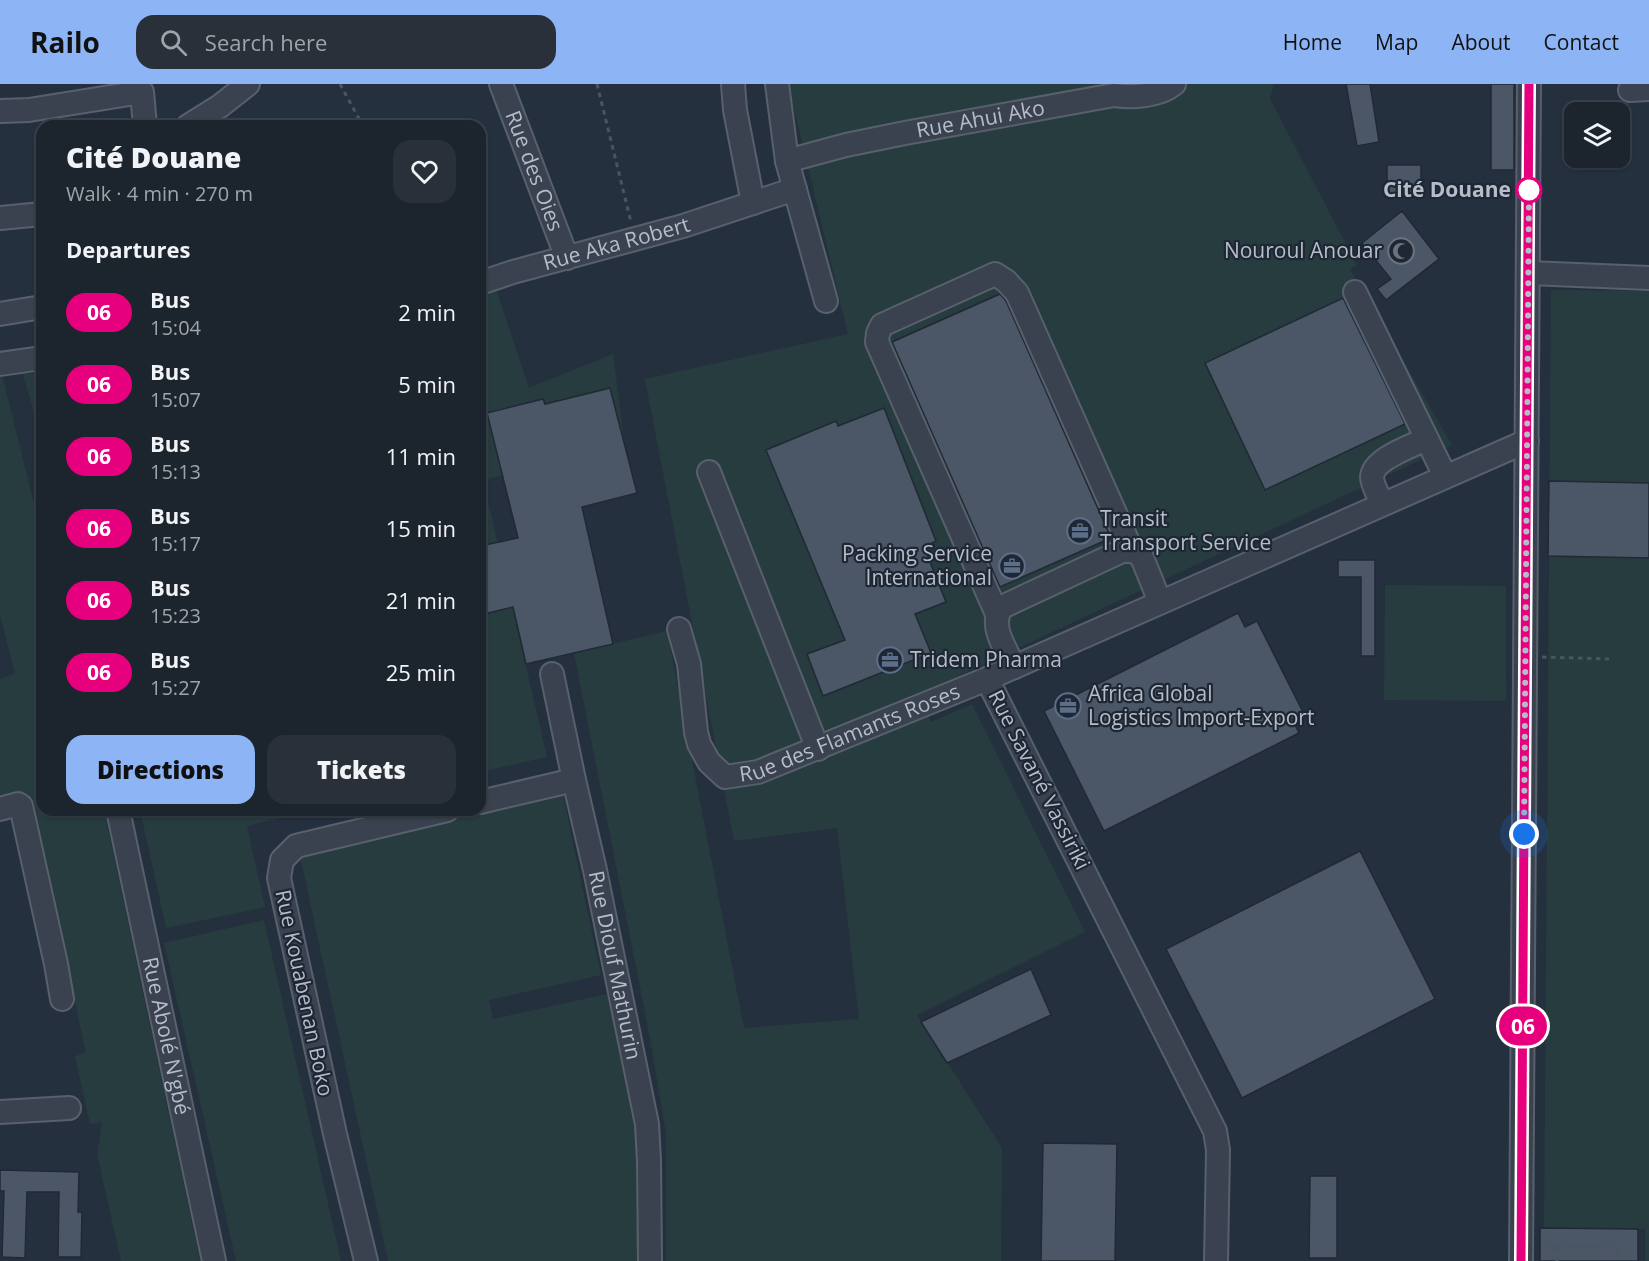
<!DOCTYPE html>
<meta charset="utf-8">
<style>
body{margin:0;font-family:"Open Sans",sans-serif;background:#29303a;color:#f1f3f6;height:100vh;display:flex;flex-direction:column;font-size:22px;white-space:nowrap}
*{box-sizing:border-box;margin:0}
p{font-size:20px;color:#a0a4aa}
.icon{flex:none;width:33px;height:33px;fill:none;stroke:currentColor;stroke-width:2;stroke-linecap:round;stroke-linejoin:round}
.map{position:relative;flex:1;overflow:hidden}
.details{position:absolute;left:36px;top:36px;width:450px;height:696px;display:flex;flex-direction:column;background:#1c242e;border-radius:18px;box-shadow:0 2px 4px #0004,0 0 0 2px #3a414a}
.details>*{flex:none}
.badge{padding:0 12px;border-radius:20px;font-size:21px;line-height:39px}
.buttons{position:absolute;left:1564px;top:18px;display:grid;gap:12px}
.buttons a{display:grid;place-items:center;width:66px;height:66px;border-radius:12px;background:#1c242e;box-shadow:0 2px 4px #0004,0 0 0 2px #3a414a;font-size:30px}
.you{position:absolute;width:30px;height:30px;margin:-15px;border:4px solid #fff;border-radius:50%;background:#1a73e8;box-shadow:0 0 0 9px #1a73e833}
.map>.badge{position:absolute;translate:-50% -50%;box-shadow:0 0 0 3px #fff}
h2{padding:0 30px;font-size:22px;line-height:54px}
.round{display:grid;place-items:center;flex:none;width:63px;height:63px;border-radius:18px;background:#29303a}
.head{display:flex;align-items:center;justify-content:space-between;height:102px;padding:0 30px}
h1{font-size:28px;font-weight:800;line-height:45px}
.action{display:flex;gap:12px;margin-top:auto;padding:12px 30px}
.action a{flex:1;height:69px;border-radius:18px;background:#8db5f6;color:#111;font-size:24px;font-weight:800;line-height:69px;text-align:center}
.action a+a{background:#29303a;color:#f1f3f6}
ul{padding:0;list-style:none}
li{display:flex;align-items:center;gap:18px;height:72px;padding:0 30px}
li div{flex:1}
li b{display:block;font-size:22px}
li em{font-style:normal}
li .badge{min-width:66px;font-weight:700;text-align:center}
header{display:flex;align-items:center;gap:36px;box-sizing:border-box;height:84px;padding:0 30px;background:#8db5f6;color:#111}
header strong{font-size:28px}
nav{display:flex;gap:33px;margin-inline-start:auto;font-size:21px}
.search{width:420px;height:54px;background:#29303a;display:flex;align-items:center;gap:15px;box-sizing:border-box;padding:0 21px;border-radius:18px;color:#a0a4aa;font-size:22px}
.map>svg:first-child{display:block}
.green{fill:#273c3f}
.building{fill:#4b5767;stroke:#202935;stroke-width:1.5}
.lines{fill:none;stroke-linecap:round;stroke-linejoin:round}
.minor-casing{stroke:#57606c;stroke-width:26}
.path{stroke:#45595c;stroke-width:3;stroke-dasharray:4.5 4.5;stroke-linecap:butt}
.minor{stroke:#39424e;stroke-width:22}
.line-casing{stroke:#fff;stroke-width:14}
.line{stroke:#e6007e;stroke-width:9}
.walk{stroke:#b5bdc9;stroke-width:6;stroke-dasharray:0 10.8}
.stop-dot{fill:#fff;stroke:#e6007e;stroke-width:3}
.labels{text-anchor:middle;stroke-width:4.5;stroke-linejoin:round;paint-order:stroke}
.street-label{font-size:21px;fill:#b5bdc9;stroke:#1e2733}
.stop-label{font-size:21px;font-weight:bold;fill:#b5bdc9;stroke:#1e2733;text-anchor:end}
.poi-label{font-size:21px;fill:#b5bdc9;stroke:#1e2733;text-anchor:start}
</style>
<header>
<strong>Railo</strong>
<div class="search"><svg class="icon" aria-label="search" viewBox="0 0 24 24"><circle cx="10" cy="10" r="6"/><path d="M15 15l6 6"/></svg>Search here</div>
<nav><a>Home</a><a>Map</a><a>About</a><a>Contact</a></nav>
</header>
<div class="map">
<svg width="1649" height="1177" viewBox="0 0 1649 1177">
<rect width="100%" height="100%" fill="#25303e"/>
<path class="green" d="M788,0H1274L1270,15L1357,181L1350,185L1452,361L918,611L931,638L972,620L1085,848L917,931L1002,1064L1001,1177H666V1050L650,954L574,569L667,547L744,944L859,935L837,744L734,757L645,295L848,250Z
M496,205L529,304L613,270L625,363L483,396L547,673L480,688V209Z
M1551,206L1649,207V1177H1645V1145L1544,1144Z
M23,290H42V357Z
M0,291H2L42,452V726H104L200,1177H121L97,1070L102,1038L90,1040L75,972L86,969L56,831L24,716L0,721V595L15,590L0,531Z
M1385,501L1506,502V617L1384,616Z
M562,706L601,891L489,916L493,935L607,910L638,1047L637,1177H388L300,772Z
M140,726H315L247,742L265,823L166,844Z
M264,836L341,1177H236L164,859Z"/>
<path class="building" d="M1346,0H1370L1379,58L1357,62Z
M1491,0H1514V86H1491Z
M1387,81H1421V113H1387Z
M1402,127L1439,175L1386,216L1377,205L1391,195L1362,159Z
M1000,210L1006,217L1111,454L1000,503L892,258Z
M1343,214L1405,340L1265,406L1205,279Z
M610,304L637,409L582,423L613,560L526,580L513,523L480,531V462L518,454L487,329L543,315L545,320Z
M884,324L936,457L924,463L946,518L915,530L931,569L823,612L807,570L845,556L766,366L836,337L838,342Z
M1549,397L1649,399V474L1548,472Z
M1338,476H1375V572H1361V493H1338Z
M1238,529L1245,543L1257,537L1304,630L1292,635L1299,649L1104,747L1044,627Z
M1360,767L1435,915L1242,1014L1166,865Z
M1031,885L1051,931L947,979L921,938Z
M1043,1059L1117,1060L1115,1177H1041Z
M0,1086L79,1088L78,1128H82L81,1173H58L59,1108H27L25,1174L2,1173L4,1107H0Z
M1310,1092H1337V1174H1309Z
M1540,1144L1638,1145V1177H1540Z"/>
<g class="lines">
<g class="minor-casing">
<g id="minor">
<path id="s1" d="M501,0L567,174"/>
<path d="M733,0L735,26L753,119"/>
<path d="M777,0L787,77L826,217"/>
<path d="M1630,6L1649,5"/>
<path d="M0,27L29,26L142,8L145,42"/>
<path d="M188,42L220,22L248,0"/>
<path id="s2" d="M787,77L846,61L905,49L1114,11C1131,14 1160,12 1174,0"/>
<path d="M0,134L42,130"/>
<path d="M1529,189L1649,194"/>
<path id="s3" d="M480,199L513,188L683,142L795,105"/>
<path d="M1355,208L1445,392"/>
<path d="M0,230L42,223"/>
<path d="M0,280L42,274"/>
<path d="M709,388L818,665"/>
<path d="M1382,420C1379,412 1372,401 1372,393C1373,375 1412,362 1426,355"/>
<path d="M997,530L877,258L878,249L882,241L995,190L1006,197L1017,209L1132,467"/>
<path id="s4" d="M679,545L689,580L696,648L699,660L709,678L725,693L758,688L987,595"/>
<path d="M1014,583C1006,565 988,541 1002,523L1122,467H1132L1141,471L1160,518"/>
<path id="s5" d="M552,590L574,696L595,786L647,1040L649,1077L650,1177"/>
<path d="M480,718L574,696"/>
<path d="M0,725L18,720L21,722L56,880L62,915"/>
<path id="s6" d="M118,726L214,1177"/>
<path d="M0,1028L69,1024"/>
<path d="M366,1177L335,1050L279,794L282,776L296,762L447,726"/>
<path d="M1216,1177L1218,1066L1215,1047L987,595L1527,357"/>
<path d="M1521,1177L1529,0"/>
</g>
</g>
<path class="path" d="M340,0L363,42
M597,0L631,138
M1542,573L1609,575
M1541,1163H1617L1618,1177
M1557,1177V1163"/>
<use href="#minor" class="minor"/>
</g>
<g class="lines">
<g class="line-casing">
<path id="line" d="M1521,1177L1529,0"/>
</g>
<use href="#line" class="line"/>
<path class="walk" d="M1524,750L1529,106"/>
</g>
<defs>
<g id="mosque-ring" transform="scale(1.35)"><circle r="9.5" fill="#1e2733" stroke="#6b7280" stroke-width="1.5"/><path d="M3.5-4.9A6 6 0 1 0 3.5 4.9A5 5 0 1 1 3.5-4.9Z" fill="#6b7280"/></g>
<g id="office-ring" transform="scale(1.35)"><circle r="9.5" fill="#1e2733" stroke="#5c6f8a" stroke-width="1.5"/><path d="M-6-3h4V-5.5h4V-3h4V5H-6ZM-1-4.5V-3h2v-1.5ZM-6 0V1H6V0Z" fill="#5c6f8a"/></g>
</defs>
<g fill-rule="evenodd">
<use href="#mosque-ring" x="1401" y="167"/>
<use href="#office-ring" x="1080" y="447"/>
<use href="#office-ring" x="1012" y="482"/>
<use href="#office-ring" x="890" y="576"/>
<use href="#office-ring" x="1068" y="622"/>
</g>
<circle class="stop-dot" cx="1529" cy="106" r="12"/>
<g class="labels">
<g class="street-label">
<text dy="7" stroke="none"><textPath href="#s2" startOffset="198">Rue Ahui Ako</textPath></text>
<text dy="7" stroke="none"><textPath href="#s1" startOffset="93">Rue des Oies</textPath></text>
<text dy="7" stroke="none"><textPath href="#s3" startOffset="142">Rue Aka Robert</textPath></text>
<text dy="7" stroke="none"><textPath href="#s4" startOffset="292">Rue des Flamants Roses</textPath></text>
<text transform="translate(1039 696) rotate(63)" y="7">Rue Savané Vassiriki</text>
<text dy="7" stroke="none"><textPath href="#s5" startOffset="298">Rue Diouf Mathurin</textPath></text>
<text transform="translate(304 909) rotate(78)" y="7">Rue Kouabenan Boko</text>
<text dy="7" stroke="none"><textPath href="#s6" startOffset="231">Rue Abolé N'gbé</textPath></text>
</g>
<g class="stop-label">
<text x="1511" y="113">Cité Douane</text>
</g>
<g class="poi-label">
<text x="1382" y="174" text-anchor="end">Nouroul Anouar</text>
<text x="1100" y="442">Transit<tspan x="1100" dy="24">Transport Service</tspan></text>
<text x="992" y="477" text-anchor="end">Packing Service<tspan x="992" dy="24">International</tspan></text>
<text x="910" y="583">Tridem Pharma</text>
<text x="1088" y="617">Africa Global<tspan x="1088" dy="24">Logistics Import-Export</tspan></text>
</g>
</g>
</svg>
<div class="buttons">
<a><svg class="icon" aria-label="layers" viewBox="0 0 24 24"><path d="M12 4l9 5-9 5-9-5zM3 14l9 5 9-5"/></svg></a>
</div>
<div class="you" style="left:1524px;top:750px"></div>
<b class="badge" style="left:1523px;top:942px;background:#e6007e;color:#fff">06</b>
<section class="details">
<div class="head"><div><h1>Cité Douane</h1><p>Walk · 4 min · 270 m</p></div><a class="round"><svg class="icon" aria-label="heart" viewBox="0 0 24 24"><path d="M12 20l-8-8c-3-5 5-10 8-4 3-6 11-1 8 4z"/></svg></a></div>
<h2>Departures</h2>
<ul>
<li><span class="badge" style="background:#e6007e;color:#fff">06</span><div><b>Bus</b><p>15:04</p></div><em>2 min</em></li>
<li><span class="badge" style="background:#e6007e;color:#fff">06</span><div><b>Bus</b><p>15:07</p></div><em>5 min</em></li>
<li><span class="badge" style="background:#e6007e;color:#fff">06</span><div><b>Bus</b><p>15:13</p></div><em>11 min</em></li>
<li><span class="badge" style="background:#e6007e;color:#fff">06</span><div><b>Bus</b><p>15:17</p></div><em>15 min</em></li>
<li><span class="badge" style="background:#e6007e;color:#fff">06</span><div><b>Bus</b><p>15:23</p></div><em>21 min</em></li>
<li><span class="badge" style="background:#e6007e;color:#fff">06</span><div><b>Bus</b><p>15:27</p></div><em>25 min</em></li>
</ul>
<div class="action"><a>Directions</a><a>Tickets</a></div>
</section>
</div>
